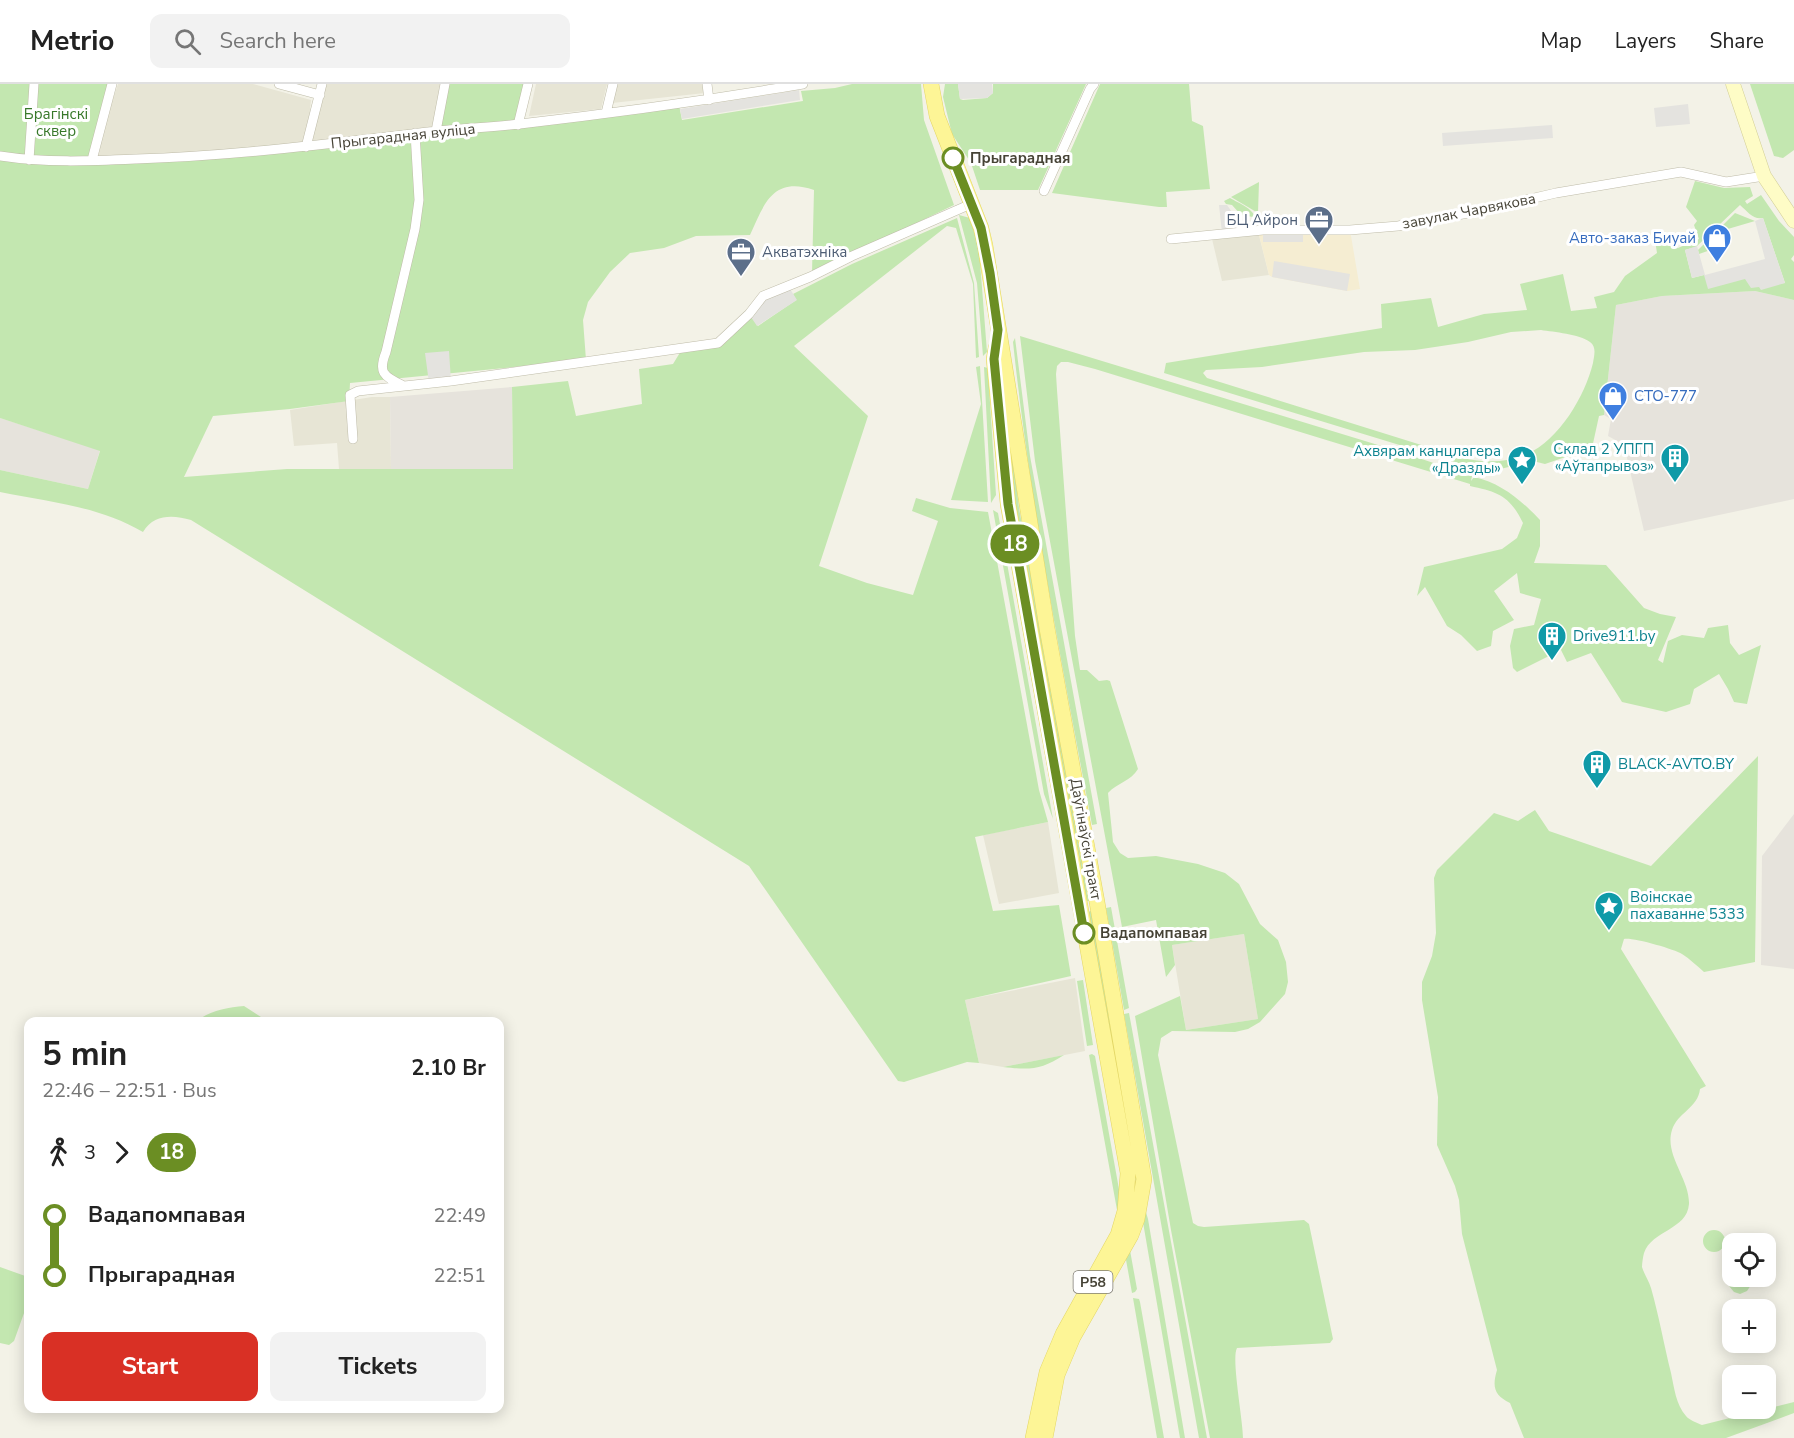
<!DOCTYPE html>
<meta charset="utf-8">
<style>
body{margin:0;font-family:"Nunito Sans",sans-serif;background:#f2f2f2;color:#222;height:100vh;display:flex;flex-direction:column;font-size:22px;white-space:nowrap}
*{box-sizing:border-box;margin:0}
p{font-size:20px;color:#767676}
.icon{flex:none;width:33px;height:33px;fill:none;stroke:currentColor;stroke-width:2;stroke-linecap:round;stroke-linejoin:round}
.map{position:relative;flex:1;overflow:hidden}
.sheet{position:absolute;left:24px;top:933px;width:480px;height:396px;display:flex;flex-direction:column;background:#fff;border-radius:12px;box-shadow:0 3px 15px #0003}
.sheet>*{flex:none}
.badge{padding:0 12px;border-radius:20px;font-size:21px;line-height:39px}
.controls{position:absolute;left:1722px;top:1149px;display:grid;gap:12px}
.controls a{display:grid;place-items:center;width:54px;height:54px;border-radius:12px;background:#fff;box-shadow:0 3px 15px #0003;font-size:30px}
.map>.badge{position:absolute;translate:-50% -50%;box-shadow:0 0 0 3px #fff}
.legs{display:flex;align-items:center;gap:9px;height:66px;padding:0 18px;font-size:20px}
.legs p{margin-inline-start:auto}
.summary{display:flex;align-items:center;justify-content:space-between;height:102px;padding:0 18px}
h1{font-size:33px;font-weight:700;line-height:45px}
.primary-button{display:flex;gap:12px;margin-top:auto;padding:12px 18px}
.primary-button a{flex:1;height:69px;border-radius:12px;background:#d93025;color:#fff;font-size:24px;font-weight:700;line-height:69px;text-align:center}
.primary-button a+a{background:#f2f2f2;color:#222}
ul{padding:0 18px;list-style:none}
li{display:flex;align-items:center;gap:21px;height:60px;font-size:22px}
li i{display:grid;place-items:center;width:9px;height:100%;margin:0 8px;background:currentColor}
li i::after{content:'';width:15px;height:15px;margin:-8px;border:4px solid;border-radius:50%;background:#fff}
li p{margin-inline-start:auto}
li:first-child i{background:linear-gradient(#0000 50%,currentColor 0)}
li:last-child i{background:linear-gradient(currentColor 50%,#0000 0)}
header{display:flex;align-items:center;gap:36px;box-sizing:border-box;height:84px;padding:0 30px;background:#fff;border-bottom:2px solid #e0e0e0}
header strong{font-size:28px}
nav{display:flex;gap:33px;margin-inline-start:auto;font-size:21px}
.search{width:420px;height:54px;background:#f2f2f2;display:flex;align-items:center;gap:15px;box-sizing:border-box;padding:0 21px;border-radius:12px;color:#767676;font-size:22px}
.map>svg:first-child{display:block}
.residential{fill:#e7e5d5}
.commercial{fill:#f5edd2}
.industrial{fill:#e6e3dc}
.green{fill:#c3e7b0;fill-rule:evenodd}
.parking{fill:#e4e3df}
.lines{fill:none;stroke-linecap:round;stroke-linejoin:round}
.street-casing{stroke:#bfbca9;stroke-width:10}
.secondary-casing{stroke:#d3cf97;stroke-width:15}
.primary-casing{stroke:#e3d665;stroke-width:16}
.street{stroke:#fff;stroke-width:9}
.secondary{stroke:#fefcc6;stroke-width:14}
.primary{stroke:#fdf596;stroke-width:15}
.line-1-casing{stroke:#fff;stroke-width:14}
.line-1{stroke:#6b8e23;stroke-width:9}
.stop-1-dot{fill:#fff;stroke:#6b8e23;stroke-width:3}
.labels{text-anchor:middle;stroke-width:6;stroke-linejoin:round;paint-order:stroke}
.shield{fill:#fff;stroke:#7e7b72;stroke-width:1.5}
.shield-label{font-size:14px;font-weight:bold;fill:#464336}
.park-label{font-size:15px;fill:#377829;stroke:#fff}
.street-label{font-size:15px;fill:#464336;stroke:#fff}
.stop-label{font-size:15px;font-weight:bold;fill:#464336;stroke:#fff;text-anchor:start}
.service-label{font-size:15px;fill:#4e5e75;stroke:#fff;text-anchor:end}
.shop-label{font-size:15px;fill:#366cbe;stroke:#fff;text-anchor:end}
.culture-label{font-size:15px;fill:#0d838f;stroke:#fff;text-anchor:start}
</style>
<header>
<strong>Metrio</strong>
<div class="search"><svg class="icon" aria-label="search" viewBox="0 0 24 24"><circle cx="10" cy="10" r="6"/><path d="M15 15l6 6"/></svg>Search here</div>
<nav><a>Map</a><a>Layers</a><a>Share</a></nav>
</header>
<div class="map">
<svg width="1794" height="1354" viewBox="0 0 1794 1354">
<rect width="100%" height="100%" fill="#f3f2e7"/>
<path class="residential" d="M118,0H253L311,16L307,56L322,0H445L436,47L306,63L92,76Z
M536,0H607L601,25L529,32Z
M617,0H704L705,9L612,19Z
M1259,151L1269,191L1222,197L1212,155Z
M372,313H390L391,385H339L337,359L294,362L290,326Z
M1048,738L1059,809L999,820L983,751Z
M1244,850L1258,935L1186,946L1172,861Z
M1075,894L1085,967L1003,983L979,979L965,916Z"/>
<path class="commercial" d="M1350,146L1360,205L1347,207L1272,193L1269,191L1259,151Z"/>
<path class="industrial" d="M1755,207L1794,216V415L1644,447L1623,357L1619,358L1608,352L1611,335L1604,331L1616,221L1662,212Z
M512,303L513,385H391L390,313Z
M0,334L100,366L88,405L0,386Z
M1794,730V885L1761,881L1762,772Z"/>
<path class="green" d="M0,0H112L92,77L436,47L445,0H528L518,41L679,21L682,36L803,17L801,7L835,4L852,0H921L924,36L954,121L812,189L814,106C772,92 764,121 750,151L696,152L664,164L630,169L610,188L588,218L583,236L586,276L350,299L349,317L290,325L213,332L184,393L287,385H513L512,303L568,297L576,332L642,320L639,285L673,280L684,262L718,259L749,230L758,242L796,216L793,210L852,180L957,134L974,199L979,273L976,274L973,200L956,144L947,142L794,262L868,332L819,482L867,499L913,511L938,437L912,427L916,414L950,424L988,428L1039,706L1048,738L975,753L993,827L1059,821L1071,892L965,916L979,979L967,978L904,998L898,997L749,782L191,436C173,431 154,430 143,448C99,422 49,418 0,408V386L88,405L100,367L0,334Z
M945,0H958L960,15L963,16L987,14L993,9V0H1086L1038,106H980L971,79L952,50L943,13Z
M1100,0H1189L1192,37L1203,42L1210,105L1166,108L1167,123H1159L1052,109Z
M1750,0H1794V66L1783,74L1774,72Z
M1695,97L1724,104L1750,103L1753,112L1745,117L1747,120L1761,111L1779,137L1794,153V171L1791,175L1794,178V216L1755,207L1662,212L1616,221L1604,331L1599,332L1592,364L1545,380L1533,377L1488,388L1164,289L1166,279L1382,244L1381,220L1431,214L1438,243L1484,230L1527,226L1520,200L1563,190L1571,227L1597,224L1594,213L1614,208L1625,192L1657,169L1654,150L1666,159L1678,164L1699,155L1694,141L1697,137L1686,123ZM1740,121C1747,127 1753,136 1763,134L1785,199L1760,202L1746,195L1704,191L1692,194L1685,166L1696,163ZM1541,246C1554,248 1579,250 1590,258C1597,263 1594,272 1593,279C1585,312 1559,356 1527,370C1506,379 1485,379 1463,374L1207,294L1203,289L1206,286L1262,283L1364,268L1415,266L1468,258L1511,248Z
M1259,98L1258,129L1231,113Z
M1230,114C1240,120 1258,126 1255,139L1252,140L1253,133L1241,131L1232,121L1226,120L1224,117Z
M1735,129L1755,137L1721,147L1725,161L1699,170L1698,166Z
M959,131L970,134L979,165L987,268L983,272L977,199Z
M1020,252L1401,368L1472,392L1471,397L1474,393C1501,399 1521,416 1540,436V462L1534,479L1606,481L1644,524L1660,530L1676,533L1658,576L1663,579L1668,557L1682,551L1704,554L1708,544L1728,541L1730,559L1739,571L1761,561L1747,620L1734,618L1728,605L1719,590L1694,605L1690,620L1666,628L1622,618L1591,569L1567,578L1561,566L1517,588L1513,584L1510,562L1514,545L1534,541L1541,515L1520,509L1517,489L1494,507L1514,536L1493,547L1491,562L1477,567L1461,551L1447,542L1425,503L1417,512L1424,483L1502,465L1517,454L1523,439C1510,412 1498,408 1470,402V400L1095,285L1068,278H1061L1057,282L1056,290L1057,306L1075,552L1080,586H1087L1099,597L1107,596L1110,597L1138,685C1131,697 1117,699 1108,709L1113,758L1120,769L1128,774L1156,772L1198,780L1225,789L1239,800L1260,840L1278,856L1286,878L1288,898L1285,910L1260,938L1248,945L1235,948L1172,947L1161,954L1158,971L1193,1139L1198,1142L1204,1143L1304,1136L1309,1140L1333,1255L1330,1259L1237,1264C1231,1274 1243,1336 1243,1354H1210L1171,1146L1135,932L1180,912L1186,946L1258,935L1244,850L1172,861L1175,881L1166,893L1156,836L1122,843L1035,377Z
M1015,254L1030,372L1097,740L1092,741C1062,581 1030,420 1013,258Z
M1002,278L1019,424L1091,816L1085,818L1015,431Z
M980,282L988,418L951,416L981,320L976,283Z
M984,283L988,284V288L996,411L991,419Z
M993,426L998,429L1053,735L1044,710Z
M1758,672L1755,878L1704,888C1697,882 1690,875 1682,870C1674,865 1632,853 1624,855L1621,865L1706,1002L1700,1005C1698,1024 1677,1029 1672,1046C1664,1071 1690,1095 1689,1120C1687,1146 1652,1146 1644,1169C1643,1173 1642,1179 1642,1183C1644,1190 1649,1197 1651,1204C1659,1232 1664,1261 1671,1289C1674,1303 1676,1321 1686,1332C1689,1336 1697,1339 1702,1341L1794,1318V1329L1726,1354H1524L1510,1319C1494,1311 1492,1303 1497,1286L1462,1150L1459,1116L1455,1102L1437,1061L1438,1013L1422,916V898L1432,872L1436,849L1434,794L1437,786L1494,729L1518,737L1535,726L1549,747L1651,782Z
M1111,823L1129,924L1124,926L1106,824Z
M1091,827L1126,1025L1124,1031L1085,829Z
M1083,896L1093,961L1087,962L1077,897Z
M244,922L261,933L262,937H197C209,927 228,923 244,922Z
M1129,929L1207,1354H1199L1124,930Z
M1092,970L1095,972L1137,1205L1135,1208L1132,1209L1089,971Z
M1064,971C1041,986 1030,986 1003,983Z
M1126,1039L1140,1108L1148,1135L1185,1354H1180Z
M1703 1157a11 11 0 1 1 22 0a11 11 0 1 1-22 0Z
M0,1183L28,1193V1218L14,1257L9,1261L0,1259Z
M1732,1191L1749,1193L1751,1201L1747,1207L1740,1210L1734,1208L1729,1202Z
M1133,1214L1139,1215L1140,1218L1164,1354H1157Z"/>
<path class="parking" d="M958,0H992L993,9L987,14L960,15Z
M799,6L800,16L682,35L680,25Z
M1688,20L1690,40L1656,43L1654,24Z
M1552,41L1553,54L1443,62L1442,49Z
M1219,121H1227L1234,131L1239,135L1249,136L1252,147L1222,149Z
M1763,134L1785,199L1761,206L1759,203L1751,204L1745,195L1708,205L1704,191L1692,194L1685,166L1697,162L1705,191L1765,175L1755,137Z
M1303,145V158H1263V146Z
M1274,177L1350,190L1347,207L1272,193Z
M787,200L797,216L757,242L749,230L763,212Z
M449,267L451,297L429,299L425,269Z"/>
<g class="lines">
<g class="street-casing">
<path id="street" d="M279,0L320,11
M707,0L709,16
M606,29L613,0
M518,41L528,0
M436,47L445,0
M306,63L322,0
M0,72C45,79 90,77 136,75C228,72 320,61 412,50C448,45 484,44 520,40C615,29 709,16 803,0
M29,76L34,0
M92,76L112,0
M1044,107L1090,5L1094,0
M1171,155L1263,146H1350L1398,142L1479,127L1556,109L1681,88L1726,98L1764,92
M402,301C383,292 378,288 386,268L415,145L419,116L415,49
M353,355L350,311L358,307L451,297L718,259L749,230L763,212L810,193L852,172L971,120"/>
</g>
<g class="secondary-casing">
<path id="secondary" d="M1733,0L1764,92L1794,137"/>
</g>
<g class="primary-casing">
<path id="primary" d="M931,0L937,32L981,144L985,161L1047,544L1097,818L1144,1095L1137,1135L1131,1151L1073,1253L1057,1291L1045,1354
M996,264L994,275L1008,420L1128,1089L1125,1127L1118,1151L1063,1250L1047,1288L1033,1354"/>
</g>
<use href="#street" class="street"/>
<use href="#secondary" class="secondary"/>
<use href="#primary" class="primary"/>
</g>
<g class="lines">
<g class="line-1-casing">
<path id="line-1" d="M953,74L981,144L990,189L998,246L994,275L1008,420L1084,849"/>
</g>
<use href="#line-1" class="line-1"/>
</g>
<defs>
<g id="office-pin" transform="scale(1.5)"><path d="M0 17L-7.5 6A9.5 9.5 0 1 1 7.5 6Z" fill="#5c6f8a" stroke="#fff"/><path d="M-6-3h4V-5.5h4V-3h4V5H-6ZM-1-4.5V-3h2v-1.5ZM-6 0V1H6V0Z" fill="#fff"/></g>
<g id="shop-pin" transform="scale(1.5)"><path d="M0 17L-7.5 6A9.5 9.5 0 1 1 7.5 6Z" fill="#3f7fe0" stroke="#fff"/><path d="M-5-2.5h2.3a2.7 3.5 0 0 1 5.4 0H5L5.5 6h-11ZM-1.5-2.5h3a1.5 2.3 0 0 0-3 0Z" fill="#fff"/></g>
<g id="building-pin" transform="scale(1.5)"><path d="M0 17L-7.5 6A9.5 9.5 0 1 1 7.5 6Z" fill="#0f9aa8" stroke="#fff"/><path d="M-4-6H4V6H1V3H-1V6H-4ZM-2.5-4.3h1.7v1.8h-1.7ZM.8-4.3h1.7v1.8H.8ZM-2.5-1h1.7V.8h-1.7ZM.8-1h1.7V.8H.8Z" fill="#fff"/></g>
<g id="sight-pin" transform="scale(1.5)"><path d="M0 17L-7.5 6A9.5 9.5 0 1 1 7.5 6Z" fill="#0f9aa8" stroke="#fff"/><path d="M0-6L1.8-2.2L6-1.7L2.9 1.2L3.7 5.4L0 3.3L-3.7 5.4L-2.9 1.2L-6-1.7L-1.8-2.2Z" fill="#fff"/></g>
</defs>
<g fill-rule="evenodd">
<use href="#office-pin" x="1319" y="136"/>
<use href="#shop-pin" x="1717" y="154"/>
<use href="#office-pin" x="741" y="168"/>
<use href="#shop-pin" x="1613" y="312"/>
<use href="#building-pin" x="1675" y="374"/>
<use href="#sight-pin" x="1522" y="376"/>
<use href="#building-pin" x="1552" y="552"/>
<use href="#building-pin" x="1597" y="680"/>
<use href="#sight-pin" x="1609" y="822"/>
</g>
<g class="stop-1-dot">
<circle cx="953" cy="74" r="10"/>
<circle cx="1084" cy="849" r="10"/>
</g>
<g class="labels">
<rect class="shield" x="1073.5" y="1187" width="39" height="22" rx="4.5"/>
<g class="shield-label">
<text x="1093" y="1203">Р58</text>
</g>
<g class="park-label">
<text x="56" y="35">Брагінскі<tspan x="56" dy="17">сквер</tspan></text>
</g>
<g class="street-label">
<text transform="translate(403 52) rotate(-6)" y="5">Прыгарадная вуліца</text>
<text transform="translate(1469 127) rotate(-11)" y="5">завулак Чарвякова</text>
<text transform="translate(1086 755) rotate(80)" y="5">Даўгінаўскі тракт</text>
</g>
<g class="stop-label">
<text x="970" y="79">Прыгарадная</text>
<text x="1100" y="854">Вадапомпавая</text>
</g>
<g class="service-label">
<text x="1298" y="141">БЦ Айрон</text>
<text x="762" y="173" text-anchor="start">Акватэхніка</text>
</g>
<g class="shop-label">
<text x="1696" y="159">Авто-заказ Биуай</text>
<text x="1634" y="317" text-anchor="start">СТО-777</text>
</g>
<g class="culture-label">
<text x="1654" y="370" text-anchor="end">Склад 2 УПГП<tspan x="1654" dy="17">«Аўтапрывоз»</tspan></text>
<text x="1501" y="372" text-anchor="end">Ахвярам канцлагера<tspan x="1501" dy="17">«Дразды»</tspan></text>
<text x="1573" y="557">Drive911.by</text>
<text x="1618" y="685">BLACK-AVTO.BY</text>
<text x="1630" y="818">Воінскае<tspan x="1630" dy="17">пахаванне 5333</tspan></text>
</g>
</g>
</svg>
<div class="controls">
<a><svg class="icon" aria-label="locate" viewBox="0 0 24 24"><circle cx="12" cy="12" r="6"/><path d="M12 2v4M12 18v4M2 12h4M18 12h4"/></svg></a>
<a>+</a>
<a>−</a>
</div>
<b class="badge" style="left:1015px;top:460px;background:#6b8e23;color:#fff">18</b>
<section class="sheet">
<div class="summary"><div><h1>5 min</h1><p>22:46 – 22:51 · Bus</p></div><b>2.10 Br</b></div>
<div class="legs"><svg class="icon" aria-label="walk" viewBox="0 0 24 24"><circle cx="13" cy="4" r="2"/><path d="M13 8l-2 6 4 7M11 14l-3 7M7 12l3-4h3l4 4"/></svg>3<svg class="icon" aria-label="forward" viewBox="0 0 24 24"><path d="M9 5l7 7-7 7"/></svg><b class="badge" style="background:#6b8e23;color:#fff">18</b></div>
<ul>
<li><i style="color:#6b8e23"></i><b>Вадапомпавая</b><p>22:49</p></li>
<li><i style="color:#6b8e23"></i><b>Прыгарадная</b><p>22:51</p></li>
</ul>
<div class="primary-button"><a>Start</a><a>Tickets</a></div>
</section>
</div>
